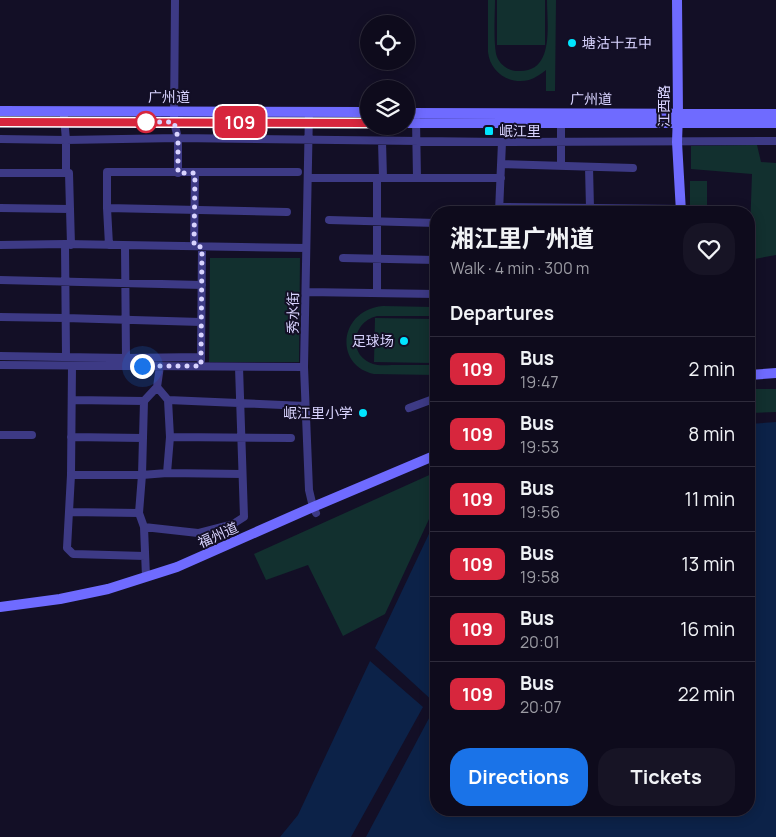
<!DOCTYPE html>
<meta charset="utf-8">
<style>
body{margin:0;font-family:Manrope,"Noto Sans SC",sans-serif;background:#171425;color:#f1f3f6;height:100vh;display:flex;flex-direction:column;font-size:19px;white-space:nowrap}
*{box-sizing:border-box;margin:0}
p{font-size:16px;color:#9b9ba3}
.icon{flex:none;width:28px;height:28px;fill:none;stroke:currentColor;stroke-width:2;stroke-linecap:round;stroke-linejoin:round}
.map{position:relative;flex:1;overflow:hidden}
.sheet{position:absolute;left:430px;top:206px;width:325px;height:610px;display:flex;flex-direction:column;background:#0e0b1c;border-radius:20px;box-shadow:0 2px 12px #0003,0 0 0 1px #2e2b3b}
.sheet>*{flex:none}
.badge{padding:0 10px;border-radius:8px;font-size:18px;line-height:32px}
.fabs{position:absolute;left:360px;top:15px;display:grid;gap:10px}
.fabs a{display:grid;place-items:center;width:55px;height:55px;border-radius:50%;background:#0e0b1c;box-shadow:0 2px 12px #0003,0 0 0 1px #2e2b3b;font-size:25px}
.you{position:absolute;width:25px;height:25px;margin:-12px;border:4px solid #fff;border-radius:50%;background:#1a73e8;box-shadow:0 0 0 8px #1a73e833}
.map>.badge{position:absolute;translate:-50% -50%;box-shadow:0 0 0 2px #fff}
h2{padding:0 20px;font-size:19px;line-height:45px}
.round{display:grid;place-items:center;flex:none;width:52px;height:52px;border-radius:20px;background:#171425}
.head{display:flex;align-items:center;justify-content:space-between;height:85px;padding:0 20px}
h1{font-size:24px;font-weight:700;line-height:38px}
.cta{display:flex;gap:10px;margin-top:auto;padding:10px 20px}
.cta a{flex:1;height:58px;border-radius:20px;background:#1a73e8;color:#fff;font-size:20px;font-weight:700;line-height:58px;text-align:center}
.cta a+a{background:#171425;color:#f1f3f6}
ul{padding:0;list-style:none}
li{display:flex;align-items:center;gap:15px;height:65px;padding:0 20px;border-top:1px solid #2e2b3b}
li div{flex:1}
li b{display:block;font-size:19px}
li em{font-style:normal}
li .badge{min-width:55px;font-weight:700;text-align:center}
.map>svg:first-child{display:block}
.green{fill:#12302f}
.water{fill:#0c2248}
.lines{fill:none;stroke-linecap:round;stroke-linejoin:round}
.street{stroke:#3d3a85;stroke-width:8}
.secondary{stroke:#6f6bff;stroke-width:10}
.line-casing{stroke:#fff;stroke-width:11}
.line{stroke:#d7263d;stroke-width:8}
.walk{stroke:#d9d4ff;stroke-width:5;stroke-dasharray:0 9}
.poi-dot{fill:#00e5ff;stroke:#130f26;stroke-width:2}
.stop-dot{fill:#fff;stroke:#d7263d;stroke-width:2.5}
.labels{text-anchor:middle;stroke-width:4;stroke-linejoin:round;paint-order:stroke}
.poi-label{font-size:14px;fill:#d9d4ff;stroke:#130f26;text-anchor:start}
.street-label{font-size:14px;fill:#d9d4ff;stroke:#130f26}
</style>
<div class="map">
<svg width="776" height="837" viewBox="0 0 776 837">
<rect width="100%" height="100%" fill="#130f26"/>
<path class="green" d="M488,0H495C495,13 493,46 497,57C501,66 509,71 518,71C555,73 547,24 547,0H556L555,91H546V70C541,74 535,78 529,80C509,85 490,72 488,52Z
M497,0H545V45H497Z
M757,145L761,162L776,163V255L749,260L752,174L691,169V146Z
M690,181H707V212H690Z
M210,258H300L299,362H209Z
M383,306L432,307L436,308V318L429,316H377C352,322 347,355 373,364C379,366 386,365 392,365C405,365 418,365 431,365L436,364V375L374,374C334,366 338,310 383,306Z
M375,318L434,319L433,363L374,362Z
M749,389H776V412L749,413Z
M436,472V504L385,614L343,636L308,565L266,580L254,554Z"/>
<path class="water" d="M776,422V837H366L436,705V810H749V424Z
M436,519V704L375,648Z
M370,661L423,707L351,837H280L298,815Z"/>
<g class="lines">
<path class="street" d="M175,0L174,122L178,138V173
M309,111L304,367L309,490L313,507L316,513
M64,117L66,140V173
M561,118V166
M416,120L417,178
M0,139L66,140L178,138L502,142L776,141
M382,141L383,178
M501,164L633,168
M589,167L590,208
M0,173H69L71,245
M308,178H501
M500,207L681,209
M0,208L70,209
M107,208L287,212
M499,212L502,142
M329,220L436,223
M65,244L66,356
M0,245L65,244L306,248
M109,245L107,208V172H298
M125,246L126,358
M194,246L195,173
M343,258L436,260
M0,280L202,285
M306,292L436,294
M377,293V178
M0,317L65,318L201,322
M0,356L126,358L201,357
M201,360L202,247
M0,365L304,367
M72,366L71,475L67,548L73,554L145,556
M72,400L144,401
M168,400L305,406
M409,408L436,398
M0,435H32
M71,437L143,438
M170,437L291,438
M167,473L242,474
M71,475H142L144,401L157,387
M69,512L139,513
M144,527L198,533L233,524L244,517L239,367
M146,577L144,527L139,513L142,475L167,473L170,437L168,400L157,387L160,366"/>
<path class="secondary" d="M677,0L678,114L677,142L681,212
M0,111L369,112
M406,113L776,114
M0,122L369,123
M406,123H776
M749,375L776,373
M0,607L60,599L108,589L177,567L313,507L436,455"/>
</g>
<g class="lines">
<g class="line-casing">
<path id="line" d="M0,122L369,123"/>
</g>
<use href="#line" class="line"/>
<path class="walk" d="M142,366H201V356L202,247L194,246L195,173H178V138L174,122H138H146"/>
</g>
<g class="poi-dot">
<circle cx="572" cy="43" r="5"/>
<rect x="484" y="126" width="10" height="10" rx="2.5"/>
<circle cx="404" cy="341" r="5"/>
<circle cx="363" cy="413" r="5"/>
</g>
<circle class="stop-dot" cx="146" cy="122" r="10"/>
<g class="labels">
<g class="poi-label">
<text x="582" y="48">塘沽十五中</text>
<text x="499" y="136">岷江里</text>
<text x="394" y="346" text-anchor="end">足球场</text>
<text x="353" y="418" text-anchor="end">岷江里小学</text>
</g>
<g class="street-label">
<text x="169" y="102">广州道</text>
<text transform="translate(591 99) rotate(1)" y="5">广州道</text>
<text transform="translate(664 106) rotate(-90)" y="5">江西路</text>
<text transform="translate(293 313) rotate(-89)" y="5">秀水街</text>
<text transform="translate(218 535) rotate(-24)" y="5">福州道</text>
</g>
</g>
</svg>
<div class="fabs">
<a><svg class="icon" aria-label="locate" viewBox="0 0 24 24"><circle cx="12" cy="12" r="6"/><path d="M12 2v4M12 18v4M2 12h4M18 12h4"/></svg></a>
<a><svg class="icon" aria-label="layers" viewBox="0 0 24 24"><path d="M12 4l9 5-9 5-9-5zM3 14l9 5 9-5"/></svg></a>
</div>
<div class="you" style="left:142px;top:366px"></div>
<b class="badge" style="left:240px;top:122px;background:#d7263d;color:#fff">109</b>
<section class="sheet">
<div class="head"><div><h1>湘江里广州道</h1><p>Walk · 4 min · 300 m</p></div><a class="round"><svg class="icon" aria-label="heart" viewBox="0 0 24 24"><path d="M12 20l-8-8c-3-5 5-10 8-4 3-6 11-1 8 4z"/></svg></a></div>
<h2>Departures</h2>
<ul>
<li><span class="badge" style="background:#d7263d;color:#fff">109</span><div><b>Bus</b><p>19:47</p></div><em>2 min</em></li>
<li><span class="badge" style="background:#d7263d;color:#fff">109</span><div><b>Bus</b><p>19:53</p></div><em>8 min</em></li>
<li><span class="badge" style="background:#d7263d;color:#fff">109</span><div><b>Bus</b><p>19:56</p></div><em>11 min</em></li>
<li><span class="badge" style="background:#d7263d;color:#fff">109</span><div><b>Bus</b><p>19:58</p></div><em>13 min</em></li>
<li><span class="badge" style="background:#d7263d;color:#fff">109</span><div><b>Bus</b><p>20:01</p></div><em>16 min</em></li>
<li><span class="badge" style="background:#d7263d;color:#fff">109</span><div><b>Bus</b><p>20:07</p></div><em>22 min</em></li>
</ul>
<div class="cta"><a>Directions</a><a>Tickets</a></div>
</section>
</div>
